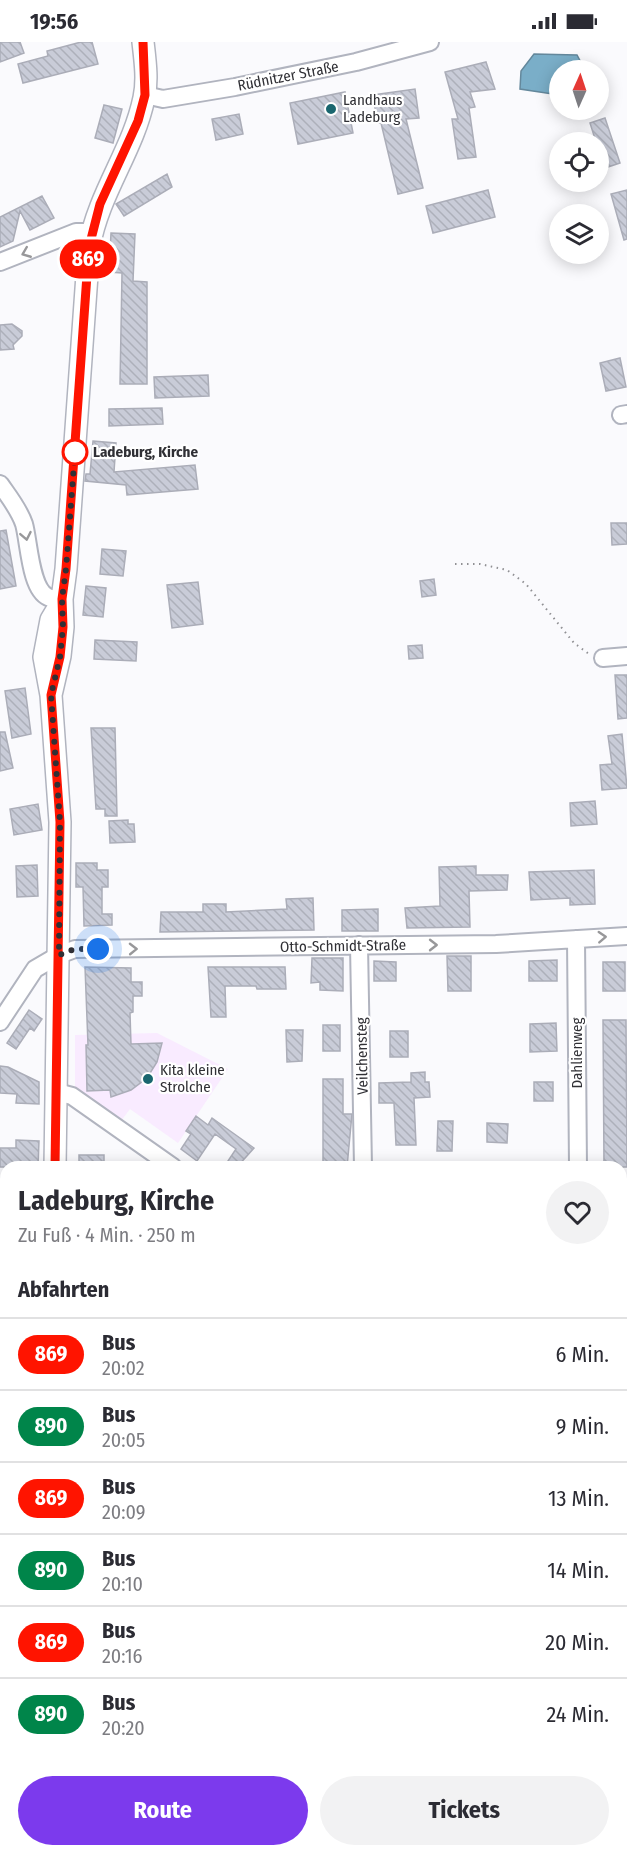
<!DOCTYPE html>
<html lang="de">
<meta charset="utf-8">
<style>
body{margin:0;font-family:"Fira Sans Condensed",sans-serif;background:#f2f2f3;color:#2b2b33;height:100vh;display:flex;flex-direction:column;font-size:22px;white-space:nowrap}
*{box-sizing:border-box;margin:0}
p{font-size:20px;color:#7c7c81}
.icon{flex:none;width:33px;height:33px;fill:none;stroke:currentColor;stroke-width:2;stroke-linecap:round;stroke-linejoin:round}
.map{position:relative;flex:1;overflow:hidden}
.sheet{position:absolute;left:0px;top:1119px;width:627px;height:696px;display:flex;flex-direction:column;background:#fff;border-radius:18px 18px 0 0;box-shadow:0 3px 15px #0003}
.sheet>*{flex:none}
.badge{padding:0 12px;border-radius:20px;font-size:21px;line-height:39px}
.needle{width:39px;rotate:3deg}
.controls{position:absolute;left:549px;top:18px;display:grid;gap:12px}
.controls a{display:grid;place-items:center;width:60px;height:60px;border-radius:50%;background:#fff;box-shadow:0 3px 15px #0003;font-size:30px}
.you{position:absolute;width:30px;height:30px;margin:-15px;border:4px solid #fff;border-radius:50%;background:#1a73e8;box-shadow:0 0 0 9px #1a73e833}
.map>.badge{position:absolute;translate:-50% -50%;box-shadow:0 0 0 3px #fff}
h2{padding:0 18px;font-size:22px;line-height:54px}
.round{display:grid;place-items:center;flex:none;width:63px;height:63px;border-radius:32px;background:#f2f2f3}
.summary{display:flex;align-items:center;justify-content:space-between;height:102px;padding:0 18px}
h1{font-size:28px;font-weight:700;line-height:45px}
.primary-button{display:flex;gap:12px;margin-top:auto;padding:12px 18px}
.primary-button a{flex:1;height:69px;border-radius:36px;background:#7c3aed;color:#fff;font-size:24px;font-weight:700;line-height:69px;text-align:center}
.primary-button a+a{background:#f2f2f3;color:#2b2b33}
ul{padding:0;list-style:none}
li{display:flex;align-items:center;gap:18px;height:72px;padding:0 18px;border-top:2px solid #e1e1e2}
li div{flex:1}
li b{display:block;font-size:22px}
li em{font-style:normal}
li .badge{min-width:66px;font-weight:700;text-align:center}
.status{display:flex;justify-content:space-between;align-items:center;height:42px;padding:0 30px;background:#fff;direction:ltr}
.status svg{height:16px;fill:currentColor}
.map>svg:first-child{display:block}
.education{fill:#f9ebff}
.water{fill:#7aaec8;stroke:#64889c;stroke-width:1.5}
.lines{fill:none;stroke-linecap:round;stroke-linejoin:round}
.stream{stroke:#64889c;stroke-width:4.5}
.building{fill:url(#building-back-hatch);stroke:#abadb8;stroke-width:1.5}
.minor-casing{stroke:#b1b4bf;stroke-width:20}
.major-casing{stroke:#b1b4bf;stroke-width:24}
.path{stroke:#909094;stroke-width:2;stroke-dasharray:1.5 4.5;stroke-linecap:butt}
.minor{stroke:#fff;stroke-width:16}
.major{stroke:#fff;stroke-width:21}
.oneway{stroke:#98989a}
.line-casing{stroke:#fff;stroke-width:14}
.line{stroke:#ff1400;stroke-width:9}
.walk{stroke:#303035;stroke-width:6;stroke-dasharray:0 10.8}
.poi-dot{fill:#1a666f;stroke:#fff;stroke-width:2}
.stop-dot{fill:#fff;stroke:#ff1400;stroke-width:3}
.labels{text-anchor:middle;stroke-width:4.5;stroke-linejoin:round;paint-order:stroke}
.street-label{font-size:15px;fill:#303035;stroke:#fff}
.poi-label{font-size:15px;fill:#303035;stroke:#fff;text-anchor:start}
.stop-label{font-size:15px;font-weight:bold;fill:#303035;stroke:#fff;text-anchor:start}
</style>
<div class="status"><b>19:56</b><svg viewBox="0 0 49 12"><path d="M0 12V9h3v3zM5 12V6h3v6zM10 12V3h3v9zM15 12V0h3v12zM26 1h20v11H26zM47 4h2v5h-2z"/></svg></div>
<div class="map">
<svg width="627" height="1815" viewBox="0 0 627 1815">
<defs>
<pattern id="building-back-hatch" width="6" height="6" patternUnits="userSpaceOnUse" patternTransform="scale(1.5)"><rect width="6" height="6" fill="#c9ccd8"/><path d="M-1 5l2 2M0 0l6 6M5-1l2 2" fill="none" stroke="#adb0ba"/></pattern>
</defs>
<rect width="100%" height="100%" fill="#fafafd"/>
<path class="education" d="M157,991L228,1027L178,1101L130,1067L121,1079L75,1047V993Z"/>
<path class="water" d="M534,12L577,13L585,28H560L559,53L520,47L521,29Z"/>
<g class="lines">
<path class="stream" d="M580,1809L581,1815"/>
</g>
<path class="building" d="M0,0H20L24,11L0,20Z
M81,0H92L98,22L23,41L18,22L48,14L47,9Z
M486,20L495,47L470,50L475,65L469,66L476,115L458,117L452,77H458L445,30Z
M415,47L419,76L406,77L423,146L398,152L381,81H377L373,53Z
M345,50L353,91L298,102L290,61Z
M104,63L122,67L113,101L95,96Z
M239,72L243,92L216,98L212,77Z
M605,76L620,121L605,126L598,107V100H596L590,81Z
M167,132L172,145L124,174L116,162Z
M488,148L495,175L433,191L426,164Z
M627,148V197L624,198L611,152Z
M42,154L54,176L30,188L20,169L13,199L0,205V175Z
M111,191L135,192L133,239L147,240V342H120L122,231L109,230Z
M12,282L22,289V294L13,303L14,307L0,308V283Z
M620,316L626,345L606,349L600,321Z
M208,333L209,354L155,356L154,335Z
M162,366L163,382L109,384V367Z
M93,399L116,401L114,430L195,423L198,447L127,453L126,443L85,439L86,432H90Z
M611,481H627V502L612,503Z
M6,488L16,544L0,547V489Z
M102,507L126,509L123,534L100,532Z
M434,537L436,553L422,555L420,539Z
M198,540L203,582L172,586L167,543Z
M86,544L106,546L103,575L83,573Z
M95,598L137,600L136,619L94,617Z
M422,603L423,616L409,617L408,604Z
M615,633H627V676L618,677Z
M25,646L31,692L12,696L5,649Z
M91,686H115L117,774H105V767H96Z
M0,690H5L13,726L0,729Z
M622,692L627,746L602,748L600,723L612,722L608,694Z
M595,759L597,782L571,784L570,761Z
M38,762L42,788L14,793L10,767Z
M128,778V782H134L135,800L110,801L109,779Z
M76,821H97V828H108V845H102V872H112V883L84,884L83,845H76Z
M37,823L38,854L17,855L16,824Z
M476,824V833H508L507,848L469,849L470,885L407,886L405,866L440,864L439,825Z
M594,828L595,862L570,863V856L531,858L529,830Z
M313,856L314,888L160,890L161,870H203V862H226V870L287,867L286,857Z
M378,867V889H342V868Z
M447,914H471V949H448Z
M312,916H343V949L320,948V940L311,941Z
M557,918V939H529V919Z
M374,919L396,920V939H374Z
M603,920H625V949H603Z
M85,925L131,926V940H142V954H133V970L130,971L131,1002L162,1001L157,1020L147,1036L131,1048L111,1055L110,1048L87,1049L86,1003H88Z
M208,925H285L286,947H257L256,944H225L226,975H211Z
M29,968L42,977L34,989L30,986L16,1007L7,1001Z
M603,978H626L627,1125H604Z
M556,981L557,1009L530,1010V982Z
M323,983H340V1009H323Z
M286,988H303L302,1019L287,1020Z
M390,989H408V1015H390Z
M0,1024L8,1025L39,1040V1062L16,1061L17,1052L0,1051Z
M425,1030V1040H429L430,1055L414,1056L416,1103H396L394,1061H379V1041L411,1040V1031Z
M323,1037H343V1072H352L347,1125H323Z
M534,1040H553V1059H534Z
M196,1074L208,1083L212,1076L254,1106L237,1125H224L236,1107L215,1092L197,1119L181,1107L191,1092L186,1089Z
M438,1079H453L452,1109H437Z
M487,1081L508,1082L507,1101L487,1100Z
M16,1098L39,1099L38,1125H0V1106H16Z
M79,1113H104V1125H79Z"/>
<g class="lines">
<g class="minor-casing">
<path id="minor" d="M145,53L163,57L235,45L356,20L430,0
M0,220L76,190H92
M621,373L627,372
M0,442C9,455 19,467 24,482C29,499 30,547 48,555C52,557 58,557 62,557
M603,616L627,614
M576,897L578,1125
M359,903L363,1125
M0,980L35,927L59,913L75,907L496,902L627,894
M57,1050L72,1054L173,1125
M621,1522L627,1563
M621,1670H627"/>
</g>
<g class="major-casing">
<path id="major" d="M51,653L60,614L63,585L62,557L66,527L89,205C99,150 133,109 144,56C148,38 145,18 143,0
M55,1125L60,780L51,653L44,615L51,578L57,568
M43,1815V1809"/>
</g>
<path class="path" d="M455,522H480L507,528L526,542L574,601L589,612
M621,1332L627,1331
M563,1809L564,1815
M366,1815L367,1809"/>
<use href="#minor" class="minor"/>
<use href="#major" class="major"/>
</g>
<defs><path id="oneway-chevron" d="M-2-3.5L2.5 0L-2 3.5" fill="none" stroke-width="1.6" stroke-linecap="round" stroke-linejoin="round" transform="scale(1.5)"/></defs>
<g class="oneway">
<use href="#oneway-chevron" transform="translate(26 211) rotate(158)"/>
<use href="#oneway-chevron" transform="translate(26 494) rotate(79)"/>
<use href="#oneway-chevron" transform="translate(602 895) rotate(-3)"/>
<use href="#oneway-chevron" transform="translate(433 903)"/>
<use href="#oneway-chevron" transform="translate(133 907) rotate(-1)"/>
</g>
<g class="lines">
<g class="line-casing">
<path id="line" d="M55,1125L60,780L51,653L60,615L63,585L62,557L66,527L89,205L100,162L138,79L145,53L143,0"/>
</g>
<use href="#line" class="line"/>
<path class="walk" d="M75,410L66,527L62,557L63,585L60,615L51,653L60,780L59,913L75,907H98"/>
</g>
<g class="poi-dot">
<circle cx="331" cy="67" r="6"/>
<circle cx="148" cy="1037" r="6"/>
</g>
<circle class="stop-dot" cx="75" cy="410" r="12"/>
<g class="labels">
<g class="street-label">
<text transform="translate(288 34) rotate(-11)" y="5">Rüdnitzer Straße</text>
<text transform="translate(343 904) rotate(-1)" y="5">Otto-Schmidt-Straße</text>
<text transform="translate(577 1011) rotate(-90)" y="5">Dahlienweg</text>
<text transform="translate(362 1014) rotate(-91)" y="5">Veilchensteg</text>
</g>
<g class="poi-label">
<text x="343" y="63">Landhaus<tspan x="343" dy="17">Ladeburg</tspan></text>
<text x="160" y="1033">Kita kleine<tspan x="160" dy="17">Strolche</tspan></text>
</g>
<g class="stop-label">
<text x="93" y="415">Ladeburg, Kirche</text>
</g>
</g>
</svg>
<div class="controls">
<a><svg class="needle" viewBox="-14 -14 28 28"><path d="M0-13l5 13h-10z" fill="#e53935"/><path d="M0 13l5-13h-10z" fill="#7c7c81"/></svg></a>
<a><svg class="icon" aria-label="locate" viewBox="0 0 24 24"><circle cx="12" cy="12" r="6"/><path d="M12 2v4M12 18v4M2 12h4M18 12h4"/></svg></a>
<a><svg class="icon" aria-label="layers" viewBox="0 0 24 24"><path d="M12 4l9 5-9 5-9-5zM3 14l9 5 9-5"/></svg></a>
</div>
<div class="you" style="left:98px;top:907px"></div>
<b class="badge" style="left:88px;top:217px;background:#ff1400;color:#fff">869</b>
<section class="sheet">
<div class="summary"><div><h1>Ladeburg, Kirche</h1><p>Zu Fuß · 4 Min. · 250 m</p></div><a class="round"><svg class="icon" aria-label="heart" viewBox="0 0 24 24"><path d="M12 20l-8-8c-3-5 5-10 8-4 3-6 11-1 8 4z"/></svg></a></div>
<h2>Abfahrten</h2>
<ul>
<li><span class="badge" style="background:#ff1400;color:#fff">869</span><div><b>Bus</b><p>20:02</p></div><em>6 Min.</em></li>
<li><span class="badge" style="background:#00854a;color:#fff">890</span><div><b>Bus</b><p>20:05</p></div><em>9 Min.</em></li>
<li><span class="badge" style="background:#ff1400;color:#fff">869</span><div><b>Bus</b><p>20:09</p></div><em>13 Min.</em></li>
<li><span class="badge" style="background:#00854a;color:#fff">890</span><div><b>Bus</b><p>20:10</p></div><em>14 Min.</em></li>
<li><span class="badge" style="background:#ff1400;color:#fff">869</span><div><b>Bus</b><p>20:16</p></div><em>20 Min.</em></li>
<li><span class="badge" style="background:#00854a;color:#fff">890</span><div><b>Bus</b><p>20:20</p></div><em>24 Min.</em></li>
</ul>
<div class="primary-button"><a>Route</a><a>Tickets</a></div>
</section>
</div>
